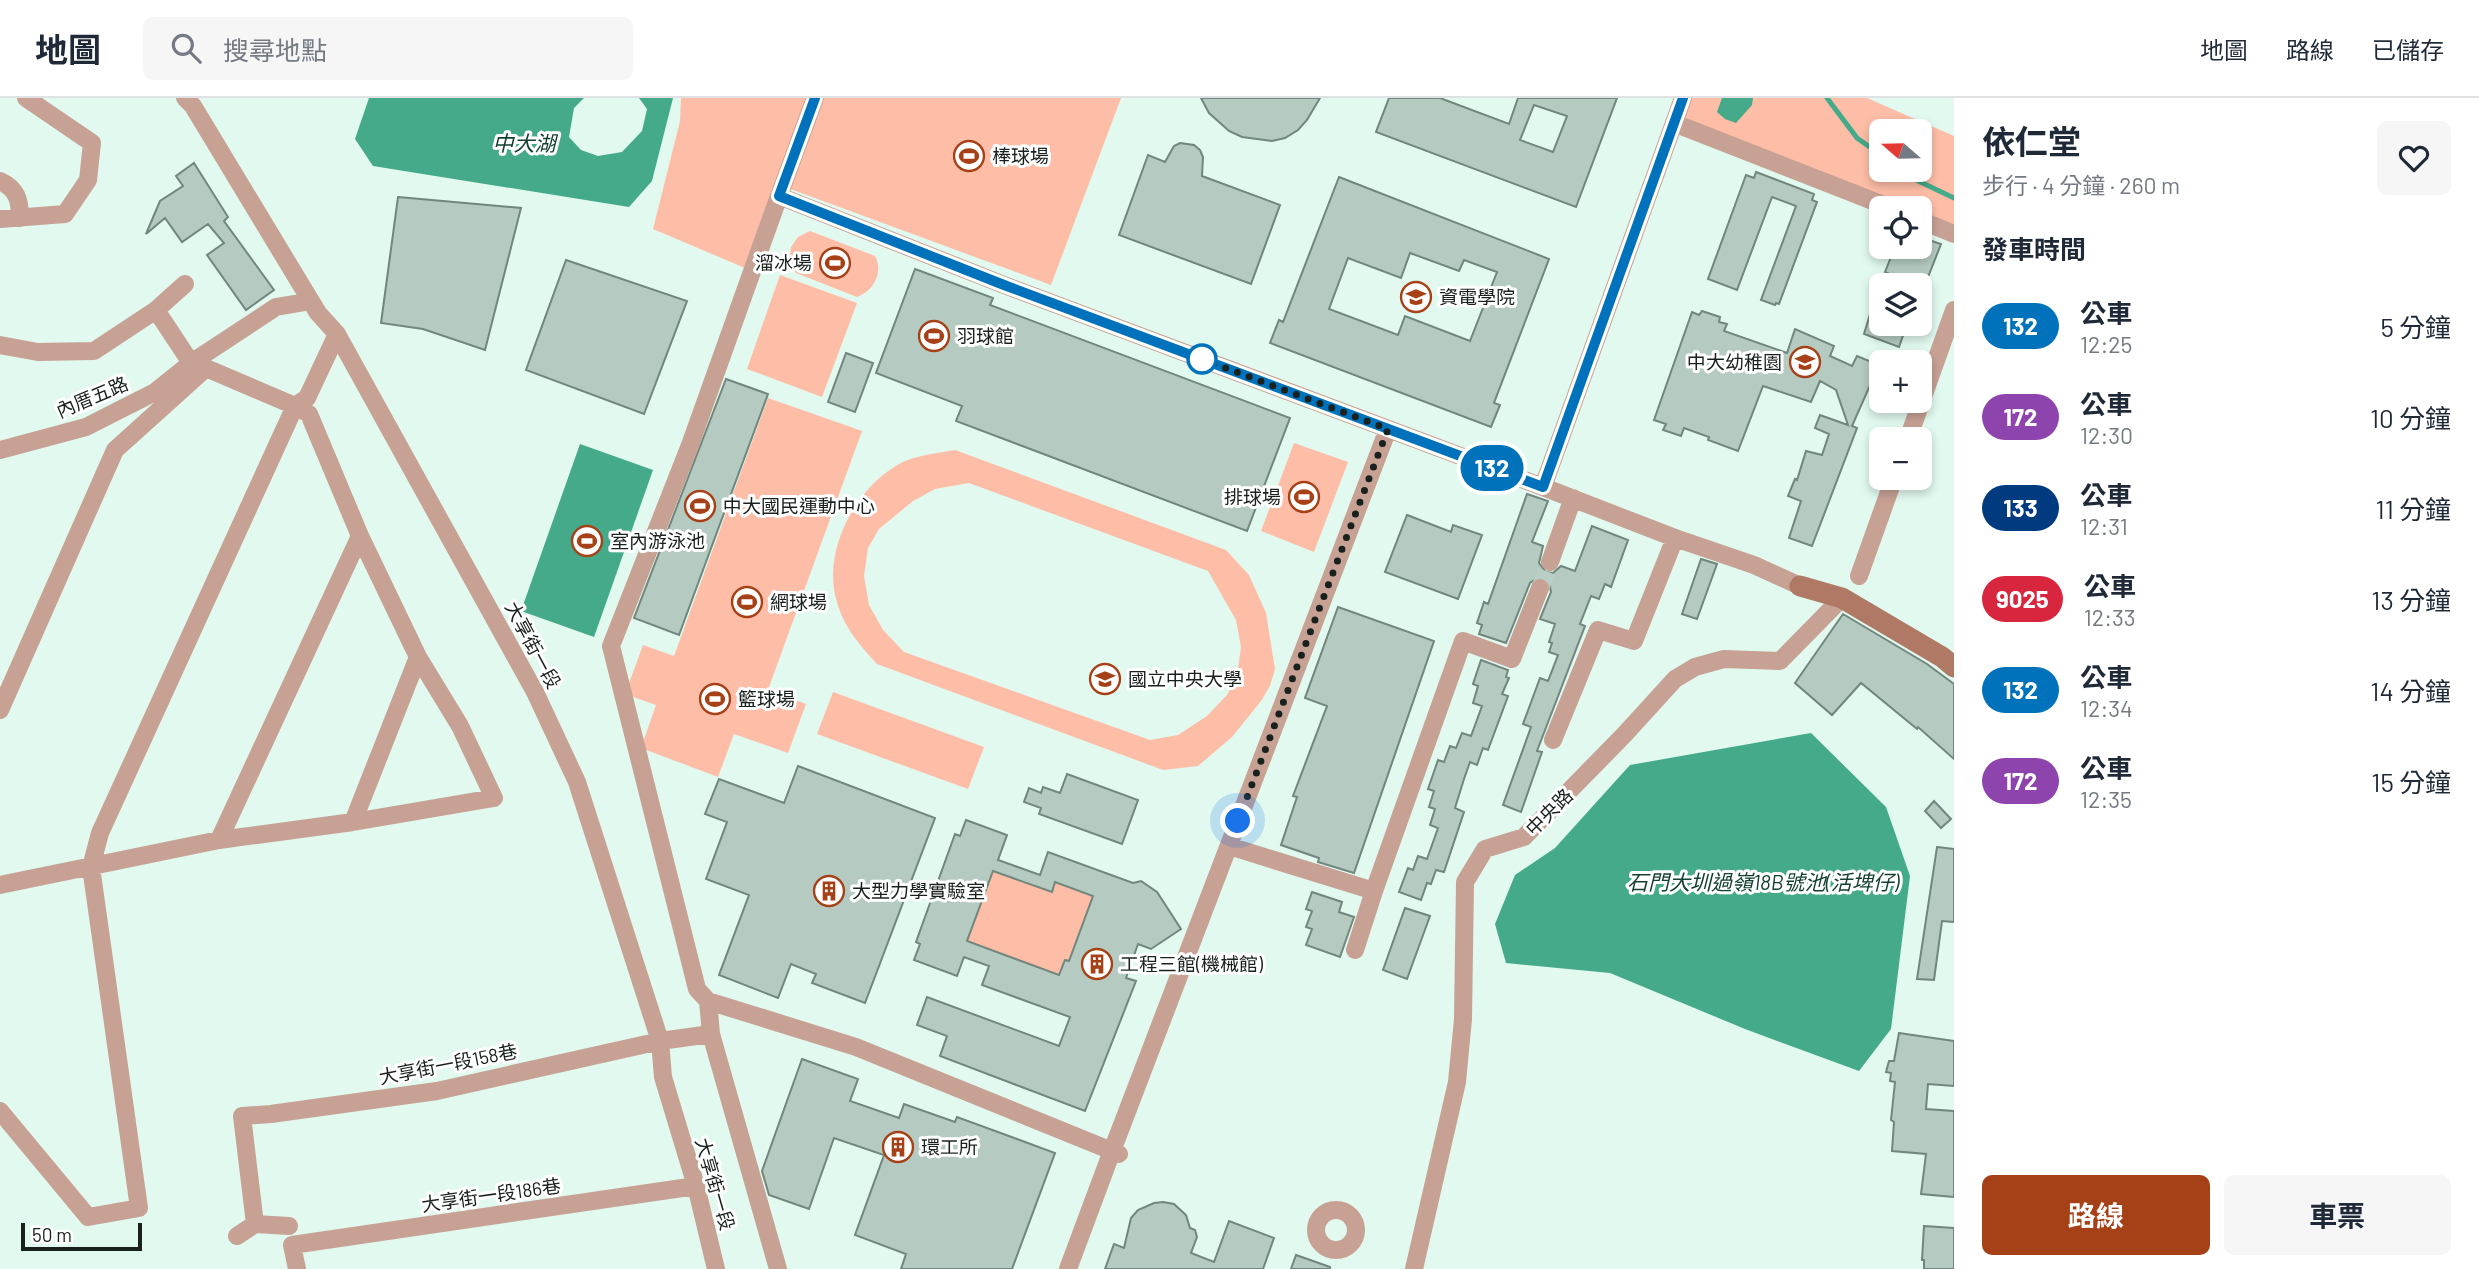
<!DOCTYPE html>
<html lang="zh-TW">
<meta charset="utf-8">
<style>
body{margin:0;font-family:Barlow,"Noto Sans TC",sans-serif;background:#f6f6f7;color:#1f2937;height:100vh;display:flex;flex-direction:column;font-size:26px;white-space:nowrap}
*{box-sizing:border-box;margin:0}
p{font-size:23px;color:#747a83}
.icon{flex:none;width:38px;height:38px;fill:none;stroke:currentColor;stroke-width:2;stroke-linecap:round;stroke-linejoin:round}
.map{position:relative;flex:1;overflow:hidden}
.drawer{display:flex;flex-direction:column;background:#fff;width:525px}
.drawer>*{flex:none}
.badge{padding:0 14px;border-radius:23px;font-size:24px;line-height:46px}
.needle{width:46px;rotate:290deg}
.fabs{position:absolute;left:1869px;top:21px;display:grid;gap:14px}
.fabs a{display:grid;place-items:center;width:63px;height:63px;border-radius:10px;background:#fff;box-shadow:0 4px 10px #0003;font-size:35px}
.scale{position:absolute;left:21px;bottom:18px;width:121px;box-sizing:border-box;padding-left:7px;border:4px solid #18211d;border-top:0;font-size:19px;line-height:24px;white-space:nowrap;color:#18211d;-webkit-text-stroke:5px #fff;paint-order:stroke}
.you{position:absolute;width:35px;height:35px;margin:-18px;border:5px solid #fff;border-radius:50%;background:#1a73e8;box-shadow:0 0 0 10px #1a73e833}
.map>.badge{position:absolute;translate:-50% -50%;box-shadow:0 0 0 4px #fff}
h2{padding:0 28px;font-size:26px;line-height:63px}
.round{display:grid;place-items:center;flex:none;width:74px;height:74px;border-radius:10px;background:#f6f6f7}
.headline{display:flex;align-items:center;justify-content:space-between;height:119px;padding:0 28px}
h1{font-size:33px;font-weight:700;line-height:52px}
.action{display:flex;gap:14px;margin-top:auto;padding:14px 28px}
.action a{flex:1;height:80px;border-radius:10px;background:#a64016;color:#fff;font-size:28px;font-weight:700;line-height:80px;text-align:center}
.action a+a{background:#f6f6f7;color:#1f2937}
ul{padding:0;list-style:none}
li{display:flex;align-items:center;gap:21px;height:91px;padding:0 28px}
li div{flex:1}
li b{display:block;font-size:26px}
li em{font-style:normal}
li .badge{min-width:77px;font-weight:700;text-align:center}
header{display:flex;align-items:center;gap:42px;box-sizing:border-box;height:98px;padding:0 35px;background:#fff;border-bottom:2px solid #e0e1e3}
header strong{font-size:33px}
nav{display:flex;gap:38px;margin-inline-start:auto;font-size:24px}
.search{width:490px;height:63px;background:#f6f6f7;display:flex;align-items:center;gap:18px;box-sizing:border-box;padding:0 24px;border-radius:10px;color:#747a83;font-size:26px}
main{display:flex;flex:1;min-height:0}
.map>svg:first-child{display:block}
.green{fill:#febda6;fill-rule:evenodd}
.water{fill:#44aa89}
.lines{fill:none;stroke-linecap:round;stroke-linejoin:round}
.stream{stroke:#44aa89;stroke-width:5}
.building{fill:#b5cbc2;stroke:#71867d;stroke-width:2;fill-rule:evenodd}
.street-tunnel{stroke:#b9cec5;stroke-width:18;stroke-dasharray:18 9;stroke-linecap:butt}
.street{stroke:#c7a194;stroke-width:18}
.secondary{stroke:#af7966;stroke-width:21}
.line-casing{stroke:#fff;stroke-width:16}
.line{stroke:#0072bc;stroke-width:10}
.walk{stroke:#18211d;stroke-width:7;stroke-dasharray:0 12.6}
.stop-dot{fill:#fff;stroke:#0072bc;stroke-width:3.5}
.labels{text-anchor:middle;stroke-width:6;stroke-linejoin:round;paint-order:stroke}
.poi-label{font-size:19px;fill:#18211d;stroke:#fff;text-anchor:start}
.street-label{font-size:19px;fill:#18211d;stroke:#fff}
.water-label{font-size:21px;font-style:italic;fill:#144032;stroke:#fff}
</style>
<header>
<strong>地圖</strong>
<div class="search"><svg class="icon" aria-label="search" viewBox="0 0 24 24"><circle cx="10" cy="10" r="6"/><path d="M15 15l6 6"/></svg>搜尋地點</div>
<nav><a>地圖</a><a>路線</a><a>已儲存</a></nav>
</header>
<main>
<div class="map">
<svg width="1954" height="1171" viewBox="0 0 1954 1171">
<rect width="100%" height="100%" fill="#e1f9ef"/>
<path class="green" d="M681,0H815L752,173L653,131L680,23Z
M818,0H1121L1051,187L785,89Z
M1683,0H1867L1954,38V136L1920,123V110H1888L1674,25ZM1881,33H1920V72H1881Z
M810,133L875,158C884,175 873,193 857,199L796,175L789,164L791,149L798,139Z
M780,177L857,205L822,299L747,271Z
M768,300L862,333L768,592L806,606L788,655L734,636L718,679L641,650L656,607L625,596L643,547L674,558Z
M1294,345L1348,364L1314,454L1261,433Z
M955,352L1226,452L1249,477L1266,515L1275,571L1270,588L1261,603L1232,639L1198,668L1163,672L877,566C860,547 844,530 837,504C821,454 856,387 903,364C919,357 938,355 955,352ZM969,385L1208,473L1236,522L1241,549L1237,577L1227,597L1207,618L1178,637L1150,642L904,554L883,532L869,507L864,478L868,450L879,431L913,403L935,391Z
M833,594L984,649L968,691L817,636Z
M993,773L1051,794L1055,784L1102,802L1069,863L1064,862L1062,869L1068,880L967,843Z"/>
<path class="water" d="M369,0H584L574,10L569,39L581,52L598,58L622,54L642,33L647,11L639,0H673L652,83L629,109L373,68L355,41Z
M1722,0H1753L1752,7L1736,25L1725,21L1717,14Z
M580,346L653,372L594,539L521,513Z
M1811,635L1886,709L1910,778L1891,931L1859,973L1745,931L1610,875L1506,865L1495,826L1515,777L1555,750L1630,667Z"/>
<g class="lines">
<path class="stream" d="M1827,0L1857,40L1881,57
M1914,81L1954,100"/>
</g>
<path class="building" d="M1201,0H1320L1307,22L1298,32L1285,40L1272,43L1242,39L1229,33L1209,15Z
M1389,0H1440L1509,26L1518,0H1617L1576,109L1376,34ZM1534,7L1567,18L1553,54L1520,42Z
M1180,45L1194,47L1200,52L1203,59L1202,78L1280,107L1251,186L1119,137L1148,57L1165,64L1174,48Z
M194,65L228,119L224,123L274,192L246,212L207,157L224,145L208,126L182,144L165,120L146,136L160,103L183,88L176,78Z
M1756,74L1814,96L1812,102L1817,104L1779,206L1776,205L1775,207L1761,202L1796,108L1772,99L1737,192L1708,181L1746,77L1754,80Z
M1339,79L1549,161L1494,305L1500,307L1491,329L1270,245L1279,222L1283,224ZM1410,155L1459,173L1464,162L1497,174L1470,243L1405,218L1398,237L1329,211L1348,160L1401,180Z
M398,99L521,110L485,252L423,231L381,225Z
M1920,139L1941,146L1923,192L1920,190V187H1914L1885,174L1895,149H1920Z
M566,162L687,203L644,316L526,272Z
M915,171L993,200L990,207L1290,320L1247,433L956,323L962,308L876,275Z
M1878,190L1881,191V226H1907L1899,249L1864,236Z
M1702,213L1720,219L1719,224L1727,226L1724,233L1787,255L1795,231L1834,248L1830,258L1852,268L1857,258L1879,267L1852,328L1857,330L1812,448L1789,440L1801,403L1788,398L1795,381L1797,382L1806,353L1822,357L1829,336L1815,330L1820,317L1848,327L1836,292L1820,283L1811,304L1763,288L1738,353L1708,342L1709,339L1684,330L1681,338L1663,332L1666,326L1654,322L1692,214L1699,217Z
M846,255L873,265L855,314L828,304Z
M726,281L768,296L679,537L634,520Z
M1527,396L1548,403L1532,444L1543,448L1539,465L1546,474L1553,475L1561,468L1575,473L1592,428L1628,442L1611,489L1605,486L1599,501L1591,498L1580,526L1585,528L1537,653L1542,654L1521,714L1503,707L1531,629L1523,626L1540,580L1548,583L1558,557L1549,554L1552,545L1549,544L1555,526L1540,521L1551,494L1549,484L1539,479L1530,485L1506,545L1479,536L1482,527L1477,525L1484,504L1488,506Z
M1407,417L1451,434L1453,427L1482,437L1458,501L1385,474Z
M1701,461L1717,466L1697,521L1682,516Z
M1338,509L1434,543L1354,775L1318,764L1319,760L1281,747L1297,699L1293,698L1327,608L1305,600Z
M1843,516L1927,566L1954,586V661L1918,629L1917,631L1861,585L1832,617L1795,585Z
M1481,562L1508,572L1506,579L1509,580L1502,596L1508,598L1488,652L1483,650L1477,667L1470,664L1464,681L1455,710L1464,714L1444,774L1436,772L1431,786L1427,785L1421,802L1399,794L1408,770L1413,772L1418,758L1427,761L1438,730L1430,727L1435,711L1429,709L1434,693L1428,691L1438,662L1444,664L1450,648L1456,650L1462,635L1471,638L1482,608L1473,605L1478,588L1473,586Z
M798,668L935,720L865,905L812,885L816,876L791,866L778,900L719,877L749,797L706,781L727,724L705,716L719,681L784,705Z
M1067,676L1138,702L1122,746L1039,716L1041,710L1024,704L1029,690L1041,695L1043,689L1060,695Z
M1934,703L1951,721L1941,730L1925,713Z
M966,722L1007,737L998,762L1040,777L1048,754L1133,785L1141,783L1157,794L1181,831L1151,851L1138,846L1126,880L1136,883L1085,1013L940,958L947,938L917,927L927,899L1059,948L1070,919L982,887L989,868L964,859L957,878L914,862L920,846L916,844L955,736L960,738ZM993,773L1052,794L1055,784L1093,798L1069,863L1065,862L1059,877L967,843Z
M1937,749L1954,751V824L1942,823L1934,882L1917,881Z
M1312,794L1342,804L1339,814L1354,819L1340,859L1306,847L1312,831L1306,829L1312,813L1306,811Z
M1405,810L1430,818L1407,881L1383,872Z
M1899,935L1954,943V988L1928,986L1926,1011L1954,1013V1099L1921,1096L1926,1056L1892,1053L1894,1024L1891,1022L1895,984L1890,983L1891,975L1886,974L1889,963H1894Z
M802,961L858,981L850,1003L899,1020L904,1006L955,1024L957,1019L1055,1055L1012,1171H901L906,1156L855,1137L884,1057L834,1040L809,1111L769,1097L762,1073Z
M1163,1104L1174,1106L1186,1117L1190,1130L1195,1132L1197,1139L1191,1155L1214,1164L1229,1123L1274,1140L1263,1171H1105L1114,1146L1124,1150L1131,1120L1138,1112L1154,1105Z
M1924,1128L1954,1130V1171H1924V1162H1922Z
M1296,1157L1330,1169V1171H1291Z"/>
<g class="lines">
<path class="street-tunnel" d="M1540,490L1550,464"/>
<path class="street" d="M185,0L193,8L318,215L337,236L535,594L577,684L660,943L663,979L696,1088L716,1171
M815,0L779,98L1004,187L1543,389L1683,0
M1674,25L1891,110
M0,83C17,91 20,102 20,120
M779,98L690,347L611,548L697,891L708,903L856,949L1112,1053L1388,331
M0,121L65,116L88,82L92,45L26,0
M1920,122L1954,136
M156,212L191,265
M0,247L38,254L94,253L156,212L185,186
M1908,341L1954,212
M0,352L86,329L155,294L191,265L276,209L311,203
M1543,389L1675,440L1754,467L1800,488
M1550,464L1573,400
M1859,478L1894,380
M0,612L115,352L206,270L295,308L309,316L360,438L418,559L460,628L494,700L353,724L219,742L0,787
M1553,642L1598,532L1634,543L1675,440
M353,724L418,559
M219,742L360,438
M1229,748L1374,793L1355,852
M1374,793L1463,543L1512,561L1540,490
M708,903L711,936L778,1171
M0,1013L88,1119L139,1110L91,769L100,735L295,308L307,300L337,236
M1316 1132a20 20 0 1 1 40 0a20 20 0 1 1-40 0Z
M255,1126L289,1128
M237,1138L255,1126L242,1018L271,1016L437,993L660,943L711,936
M297,1171L292,1147L696,1088
M1068,1171L1112,1053L1119,1056
M1414,1171L1457,984L1463,921L1465,784L1485,751L1524,739L1624,637L1675,581L1695,569L1724,561L1780,563L1842,500"/>
<path class="secondary" d="M1800,488L1842,500L1942,559L1954,569"/>
</g>
<g class="lines">
<g class="line-casing">
<path id="line" d="M815,0L779,98L1004,187L1543,389L1683,0"/>
</g>
<use href="#line" class="line"/>
<path class="walk" d="M1202,261L1388,331L1238,723"/>
</g>
<defs>
<g id="stadium-ring" transform="scale(1.575)"><circle r="9.5" fill="#fff" stroke="#a64016" stroke-width="1.5"/><path d="M0-5a6.5 5 0 1 0 0 10a6.5 5 0 1 0 0-10ZM-3.5-1.8h7v3.6h-7Z" fill="#a64016"/></g>
<g id="university-ring" transform="scale(1.575)"><circle r="9.5" fill="#fff" stroke="#a64016" stroke-width="1.5"/><path d="M0-5L7-2L0 1L-7-2ZM-4 1L0 2.5L4 1V4Q0 6-4 4Z" fill="#a64016"/></g>
<g id="school-ring" transform="scale(1.575)"><circle r="9.5" fill="#fff" stroke="#a64016" stroke-width="1.5"/><path d="M0-5L7-2L0 1L-7-2ZM-4 1L0 2.5L4 1V4Q0 6-4 4Z" fill="#a64016"/></g>
<g id="building-ring" transform="scale(1.575)"><circle r="9.5" fill="#fff" stroke="#a64016" stroke-width="1.5"/><path d="M-4-6H4V6H1V3H-1V6H-4ZM-2.5-4.3h1.7v1.8h-1.7ZM.8-4.3h1.7v1.8H.8ZM-2.5-1h1.7V.8h-1.7ZM.8-1h1.7V.8H.8Z" fill="#a64016"/></g>
</defs>
<g fill-rule="evenodd">
<use href="#stadium-ring" x="969" y="58"/>
<use href="#stadium-ring" x="835" y="165"/>
<use href="#university-ring" x="1416" y="199"/>
<use href="#stadium-ring" x="934" y="238"/>
<use href="#school-ring" x="1805" y="264"/>
<use href="#stadium-ring" x="1304" y="399"/>
<use href="#stadium-ring" x="700" y="408"/>
<use href="#stadium-ring" x="587" y="443"/>
<use href="#stadium-ring" x="747" y="504"/>
<use href="#university-ring" x="1105" y="581"/>
<use href="#stadium-ring" x="715" y="601"/>
<use href="#building-ring" x="829" y="793"/>
<use href="#building-ring" x="1097" y="866"/>
<use href="#building-ring" x="898" y="1049"/>
</g>
<circle class="stop-dot" cx="1202" cy="261" r="14"/>
<g class="labels">
<g class="poi-label">
<text x="992" y="65">棒球場</text>
<text x="812" y="172" text-anchor="end">溜冰場</text>
<text x="1439" y="206">資電學院</text>
<text x="957" y="245">羽球館</text>
<text x="1782" y="271" text-anchor="end">中大幼稚園</text>
<text x="1281" y="406" text-anchor="end">排球場</text>
<text x="723" y="415">中大國民運動中心</text>
<text x="610" y="450">室內游泳池</text>
<text x="770" y="511">網球場</text>
<text x="1128" y="588">國立中央大學</text>
<text x="738" y="608">籃球場</text>
<text x="852" y="800">大型力學實驗室</text>
<text x="1120" y="873">工程三館(機械館)</text>
<text x="921" y="1056">環工所</text>
</g>
<g class="street-label">
<text transform="translate(92 299) rotate(-23)" y="7">內厝五路</text>
<text transform="translate(533 547) rotate(62)" y="7">大享街一段</text>
<text transform="translate(1549 714) rotate(-45)" y="7">中央路</text>
<text transform="translate(448 966) rotate(-11)" y="7">大享街一段158巷</text>
<text transform="translate(715 1086) rotate(74)" y="7">大享街一段</text>
<text transform="translate(491 1097) rotate(-8)" y="7">大享街一段186巷</text>
</g>
<g class="water-label">
<text x="524" y="53">中大湖</text>
<text x="1763" y="792">石門大圳過嶺18B號池(活埤仔)</text>
</g>
</g>
</svg>
<div class="fabs">
<a><svg class="needle" viewBox="-14 -14 28 28"><path d="M0-13l5 13h-10z" fill="#e53935"/><path d="M0 13l5-13h-10z" fill="#747a83"/></svg></a>
<a><svg class="icon" aria-label="locate" viewBox="0 0 24 24"><circle cx="12" cy="12" r="6"/><path d="M12 2v4M12 18v4M2 12h4M18 12h4"/></svg></a>
<a><svg class="icon" aria-label="layers" viewBox="0 0 24 24"><path d="M12 4l9 5-9 5-9-5zM3 14l9 5 9-5"/></svg></a>
<a>+</a>
<a>−</a>
</div>
<div class="scale">50 m</div>
<div class="you" style="left:1238px;top:723px"></div>
<b class="badge" style="left:1492px;top:370px;background:#0072bc;color:#fff">132</b>
</div>
<section class="drawer">
<div class="headline"><div><h1>依仁堂</h1><p>步行 · 4 分鐘 · 260 m</p></div><a class="round"><svg class="icon" aria-label="heart" viewBox="0 0 24 24"><path d="M12 20l-8-8c-3-5 5-10 8-4 3-6 11-1 8 4z"/></svg></a></div>
<h2>發車時間</h2>
<ul>
<li><span class="badge" style="background:#0072bc;color:#fff">132</span><div><b>公車</b><p>12:25</p></div><em>5 分鐘</em></li>
<li><span class="badge" style="background:#8e44ad;color:#fff">172</span><div><b>公車</b><p>12:30</p></div><em>10 分鐘</em></li>
<li><span class="badge" style="background:#003b80;color:#fff">133</span><div><b>公車</b><p>12:31</p></div><em>11 分鐘</em></li>
<li><span class="badge" style="background:#d7263d;color:#fff">9025</span><div><b>公車</b><p>12:33</p></div><em>13 分鐘</em></li>
<li><span class="badge" style="background:#0072bc;color:#fff">132</span><div><b>公車</b><p>12:34</p></div><em>14 分鐘</em></li>
<li><span class="badge" style="background:#8e44ad;color:#fff">172</span><div><b>公車</b><p>12:35</p></div><em>15 分鐘</em></li>
</ul>
<div class="action"><a>路線</a><a>車票</a></div>
</section>
</main>
